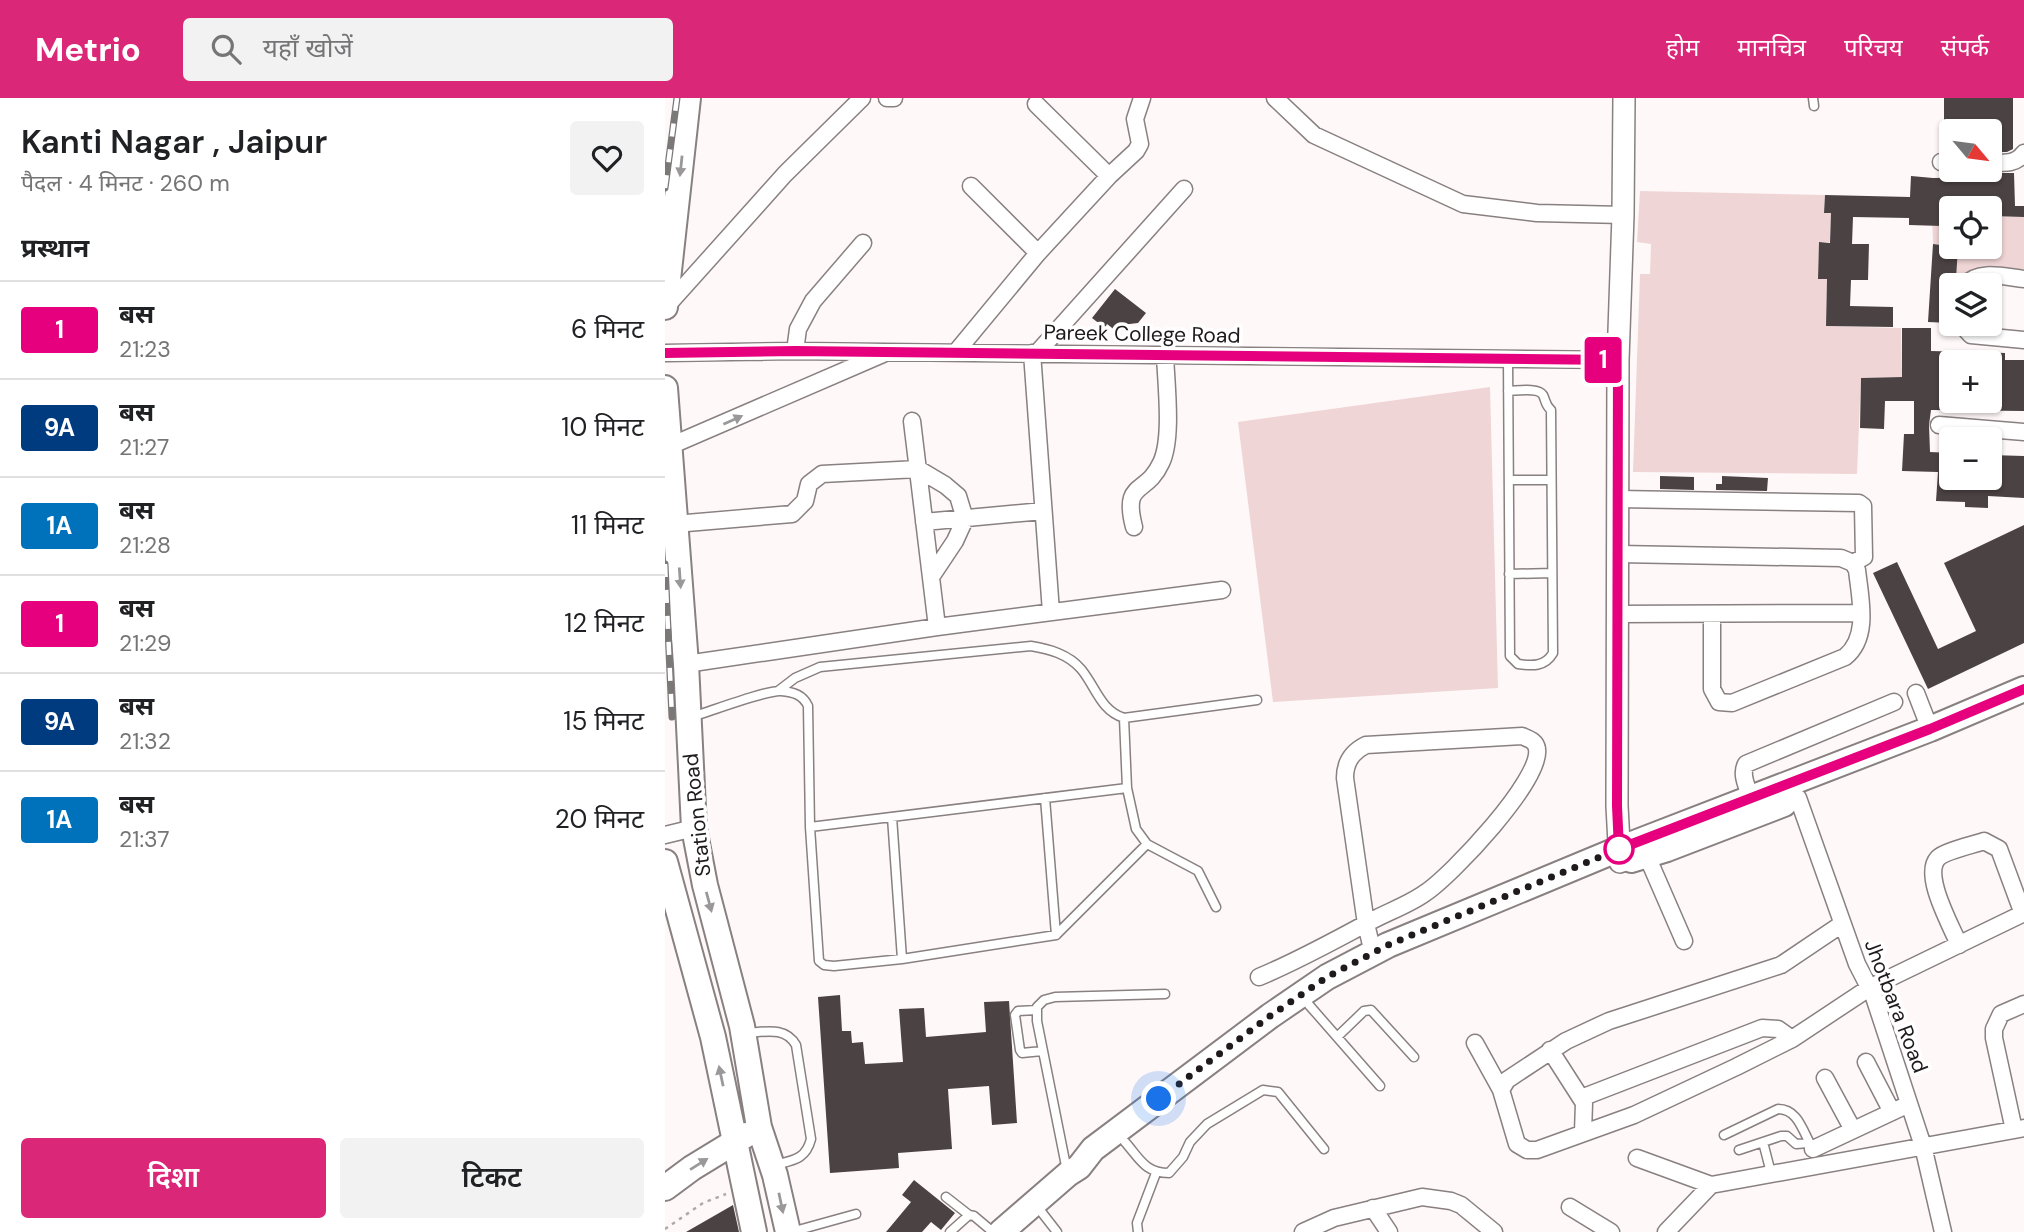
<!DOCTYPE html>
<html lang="hi">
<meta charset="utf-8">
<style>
body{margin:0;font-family:"DM Sans","Noto Sans Devanagari",sans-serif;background:#f2f2f2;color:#202124;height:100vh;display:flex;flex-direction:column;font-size:26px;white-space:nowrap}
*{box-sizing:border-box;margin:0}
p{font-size:23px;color:#757577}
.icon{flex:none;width:38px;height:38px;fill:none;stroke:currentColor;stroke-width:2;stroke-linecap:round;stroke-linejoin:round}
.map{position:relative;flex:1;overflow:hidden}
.side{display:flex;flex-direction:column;background:#fff;width:665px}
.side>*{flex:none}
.badge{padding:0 14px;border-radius:5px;font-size:24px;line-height:46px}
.needle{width:46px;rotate:119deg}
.fabs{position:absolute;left:1274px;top:21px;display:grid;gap:14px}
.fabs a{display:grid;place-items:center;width:63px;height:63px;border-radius:7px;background:#fff;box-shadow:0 2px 5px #0004;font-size:35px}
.you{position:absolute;width:35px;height:35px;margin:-18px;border:5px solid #fff;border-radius:50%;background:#1a73e8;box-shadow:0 0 0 10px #1a73e833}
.map>.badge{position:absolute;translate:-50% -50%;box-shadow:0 0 0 4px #fff}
h2{padding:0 21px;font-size:26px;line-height:63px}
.round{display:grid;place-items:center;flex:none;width:74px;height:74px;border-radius:7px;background:#f2f2f2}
.overview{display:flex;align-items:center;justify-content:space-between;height:119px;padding:0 21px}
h1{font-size:33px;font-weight:600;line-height:52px}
.primary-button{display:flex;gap:14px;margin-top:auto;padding:14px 21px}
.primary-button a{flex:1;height:80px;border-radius:7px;background:#db2777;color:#fff;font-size:28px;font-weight:600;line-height:80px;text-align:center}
.primary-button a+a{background:#f2f2f2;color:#202124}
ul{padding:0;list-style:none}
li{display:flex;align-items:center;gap:21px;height:98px;padding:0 21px;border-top:2px solid #e0e0e0}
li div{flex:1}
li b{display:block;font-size:26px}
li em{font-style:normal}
li .badge{min-width:77px;font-weight:700;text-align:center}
header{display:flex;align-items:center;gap:42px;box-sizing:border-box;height:98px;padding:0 35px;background:#db2777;color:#fff}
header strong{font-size:33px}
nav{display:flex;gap:38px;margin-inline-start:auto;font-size:24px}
.search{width:490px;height:63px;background:#f2f2f2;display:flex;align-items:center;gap:18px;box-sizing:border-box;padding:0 24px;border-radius:7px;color:#757577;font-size:26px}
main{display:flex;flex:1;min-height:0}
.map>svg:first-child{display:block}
.green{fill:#f0d5d6}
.building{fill:#4b4243;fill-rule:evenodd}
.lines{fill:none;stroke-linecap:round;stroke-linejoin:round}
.lane-casing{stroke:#898080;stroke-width:11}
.street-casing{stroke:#898080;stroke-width:19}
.secondary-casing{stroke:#898080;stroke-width:24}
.primary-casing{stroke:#898080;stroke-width:28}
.path{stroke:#aea8a8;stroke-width:2.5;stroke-dasharray:3.5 5;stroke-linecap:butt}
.lane{stroke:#fff;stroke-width:8}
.street{stroke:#fff;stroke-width:16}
.secondary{stroke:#fff;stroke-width:21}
.primary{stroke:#fff;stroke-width:24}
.rail-casing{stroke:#7d7878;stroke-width:7}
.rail{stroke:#fff;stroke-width:4.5;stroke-dasharray:13;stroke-linecap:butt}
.oneway{fill:#9a9899}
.line-casing{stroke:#fff;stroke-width:16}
.line{stroke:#e6007e;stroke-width:10}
.walk{stroke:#1f1b1c;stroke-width:7;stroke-dasharray:0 12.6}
.stop-dot{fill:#fff;stroke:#e6007e;stroke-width:3.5}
.labels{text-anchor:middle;stroke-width:7;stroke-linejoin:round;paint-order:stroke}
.street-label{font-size:21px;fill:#1f1b1c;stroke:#fff}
</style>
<header>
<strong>Metrio</strong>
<div class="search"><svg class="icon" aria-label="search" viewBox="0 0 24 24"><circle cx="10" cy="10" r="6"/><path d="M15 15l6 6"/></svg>यहाँ खोजें</div>
<nav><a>होम</a><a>मानचित्र</a><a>परिचय</a><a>संपर्क</a></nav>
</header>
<main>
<section class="side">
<div class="overview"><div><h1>Kanti Nagar , Jaipur</h1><p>पैदल · 4 मिनट · 260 m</p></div><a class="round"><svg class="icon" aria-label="heart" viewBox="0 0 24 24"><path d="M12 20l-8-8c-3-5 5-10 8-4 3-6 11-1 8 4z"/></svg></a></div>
<h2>प्रस्थान</h2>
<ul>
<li><span class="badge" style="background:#e6007e;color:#fff">1</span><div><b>बस</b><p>21:23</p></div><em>6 मिनट</em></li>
<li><span class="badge" style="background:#003b80;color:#fff">9A</span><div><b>बस</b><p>21:27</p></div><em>10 मिनट</em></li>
<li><span class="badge" style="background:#0072bc;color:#fff">1A</span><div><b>बस</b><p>21:28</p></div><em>11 मिनट</em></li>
<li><span class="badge" style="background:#e6007e;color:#fff">1</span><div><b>बस</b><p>21:29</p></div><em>12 मिनट</em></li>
<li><span class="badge" style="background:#003b80;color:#fff">9A</span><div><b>बस</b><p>21:32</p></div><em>15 मिनट</em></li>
<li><span class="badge" style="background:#0072bc;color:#fff">1A</span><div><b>बस</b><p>21:37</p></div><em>20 मिनट</em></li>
</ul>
<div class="primary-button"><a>दिशा</a><a>टिकट</a></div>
</section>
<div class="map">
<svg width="1359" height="1134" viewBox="0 0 1359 1134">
<rect width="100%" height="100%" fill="#fff8f8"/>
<path class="green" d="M975,93L1160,97L1159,115H1166L1165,144H1154L1153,180L1162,181L1161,228L1236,230L1237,279L1196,280L1192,376L968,374L975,176H985L986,146L972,144Z
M1267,116H1286V147L1268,146Z
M1325,118L1359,119V185L1291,186L1293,149H1325Z
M825,289L833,590L608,604L573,324Z"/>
<path class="building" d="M1279,0H1348V51L1342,54H1325V33H1279Z
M1329,75H1349L1350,108H1359V119L1325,118V110H1286V116H1278L1277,128L1244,127V120L1188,119L1187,146H1204L1203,182H1186L1185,208L1228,209V229L1161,228L1162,181H1153L1154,144L1165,145L1166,115H1159L1160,97L1245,99L1246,78L1268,80L1329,79Z
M1268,146L1293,149L1291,182L1290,186L1286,187L1285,225L1263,224Z
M450,191L481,215L473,225L456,227L451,233L442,226L440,230L427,220Z
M1237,230H1266V253L1340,255V262H1359V313L1266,312L1264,327L1265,354L1286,355V380H1325V357L1359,358V400L1323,398V410L1300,409V404L1271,403L1273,374L1237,373L1239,336H1249V303H1220L1219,331L1195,330L1196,280L1237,279ZM1286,264H1337V303H1286Z
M995,378L1029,379V392L995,391Z
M1057,378L1103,380L1102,393L1051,392V386H1057Z
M1359,427V545L1263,591L1208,475L1232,464L1273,551L1311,533L1279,465Z
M175,897L177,933H186L187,945L198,944L200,966L238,964L234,911L259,910L261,939L321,934L319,904L344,903L352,1025L327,1027L324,988L283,991L287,1051L233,1055L234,1070L165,1075L153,899Z
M249,1082L290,1115L276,1132L266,1124L257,1134H221L246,1104L237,1097Z
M68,1107L74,1134H21Z"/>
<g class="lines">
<g class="lane-casing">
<path id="lane" d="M1148,0L1149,8
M843,261L845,558L853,566C867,568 880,569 888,555L886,312C880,307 881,303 878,297C873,289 851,293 843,293
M844,382H886
M844,476L887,475
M113,593L130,580L155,569L366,548C384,551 403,556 416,571C431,589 435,612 459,620L592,602
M26,619C44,614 101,592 116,593C129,594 138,597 143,608L145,729L154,863L159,867L169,868L237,861L391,837L482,746L471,731L462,690L459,620
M380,700L391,837
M227,719L237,861
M145,729L462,690
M482,746L533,773L551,809
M644,907L715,988
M372,912L353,913L350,917L355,952L357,955L377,953
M81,935C100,934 120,928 131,947L146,1041C141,1061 129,1062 110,1067
M672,939L699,913L706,912L749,959
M1059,1037L1113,1011C1134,1011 1138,1035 1148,1051
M460,1044C475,1061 480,1075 504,1075L518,1059L525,1044L542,1026L598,992L613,994L659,1051
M1098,1044L1106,1075
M1074,1052L1116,1038H1122L1131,1046L1144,1045
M402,1073L372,923V909L379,902L390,899L500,896
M281,1099L304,1117
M371,1107L392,1134
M126,1134L191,1116
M285,1134L304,1117L309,1118L328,1134
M473,1134L472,1125L491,1075"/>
</g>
<g class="street-casing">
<path id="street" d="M222,0H229
M610,0L649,37L798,106L872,115L958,117
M1276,64H1286
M1325,64C1339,65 1350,67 1359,55
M444,78L471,53L475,46L470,21L477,0
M306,88L373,155
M1300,187C1314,171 1340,179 1359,181
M0,210L120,76L197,0
M1296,226L1306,237L1359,242
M130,253L133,231L148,203L198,145
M291,254L373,155L444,78L371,6
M0,255L130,253L953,262
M367,255L386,514
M372,255L519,91
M247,323L272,529
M1274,327L1359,334
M5,348L218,256
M953,401L1194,405L1198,408L1199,459L1188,465
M259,424L378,413
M10,426L127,416L140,403L144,386L157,376L253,371L280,387L293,398L300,421L290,443L266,479
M469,429C457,382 481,398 496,365C508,341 501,285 500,257
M954,456L1176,460L1188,465L1192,472C1195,500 1205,539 1180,559L1067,605L1054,604L1047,591V516
M953,516L1196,515
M21,566L272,529L557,492
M1251,595L1265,631
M1133,700L1192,866L1209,899L1258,1048L1278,1134
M1086,701C1083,690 1075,677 1081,666L1229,604
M0,737L29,730
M982,758L1019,843
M1177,826L1116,867L944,923L901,943L842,982L836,992L852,1046L862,1052H872L969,1017L1071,969L1127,941L1204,890L1359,815
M1294,847C1286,827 1257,777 1273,760C1280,753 1308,747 1319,743L1334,751L1358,816
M594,879C633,863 670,842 708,822C725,813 745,806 760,795C786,778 877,682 872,651C871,643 864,641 857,638L701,647C687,654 680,664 680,680L701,826L708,855
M810,945L836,992
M885,952L919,1005L918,1034
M1201,964L1227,1014
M1160,980L1188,1032
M916,1000L1097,930L1113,931L1127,941
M1349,1032L1329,940V931L1336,916L1359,906
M1148,1051L1244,1006
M972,1060L1046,1087
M905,1109L946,1134
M708,1110L724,1134
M638,1134L669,1120L757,1099L786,1103L796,1107L829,1134
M1001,1134L1046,1087L1359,1030"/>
</g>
<g class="secondary-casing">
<path id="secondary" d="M955,764L952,708L953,262L958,117L959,0"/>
</g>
<g class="primary-casing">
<path id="primary" d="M0,209L23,0
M0,290L21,566L29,730L40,787L77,928L94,1029L110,1077L123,1134
M966,762L1002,751L1119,706
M0,764L48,939L89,1134
M0,1090L27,1070L81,1037
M336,1134L403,1076L414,1069L428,1051L605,918L662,879L723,847L954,751L1265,631L1359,591"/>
</g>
<path class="path" d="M0,1131L38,1105L61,1096"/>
<use href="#lane" class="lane"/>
<use href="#street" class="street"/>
<use href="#secondary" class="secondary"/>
<use href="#primary" class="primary"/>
<g class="rail-casing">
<path id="rail" d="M0,90L12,0
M0,466L7,619"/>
</g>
<use href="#rail" class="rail"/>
</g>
<defs><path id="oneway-solid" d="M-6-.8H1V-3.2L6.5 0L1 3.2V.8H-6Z" transform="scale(1.75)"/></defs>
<g class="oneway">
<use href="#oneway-solid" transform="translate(16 68) rotate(96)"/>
<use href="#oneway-solid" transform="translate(68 322) rotate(-24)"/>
<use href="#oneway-solid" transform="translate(15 480) rotate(86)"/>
<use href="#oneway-solid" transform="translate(44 804) rotate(75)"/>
<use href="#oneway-solid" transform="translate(56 978) rotate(-102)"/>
<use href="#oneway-solid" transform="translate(34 1066) rotate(-32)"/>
<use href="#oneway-solid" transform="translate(116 1105) rotate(78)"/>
</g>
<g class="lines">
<g class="line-casing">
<path id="line" d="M0,255L130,253L953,262L952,708L954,751L1265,631L1359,591"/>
</g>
<use href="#line" class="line"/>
<path class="walk" d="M494,1001L605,918L662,879L723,847L954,751"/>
</g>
<circle class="stop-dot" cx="954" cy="751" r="14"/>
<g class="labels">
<g class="street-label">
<text transform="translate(477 236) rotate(1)" y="7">Pareek College Road</text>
<text transform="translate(32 717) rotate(-96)" y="7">Station Road</text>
<text transform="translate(1231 908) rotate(69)" y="7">Jhotbara Road</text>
</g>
</g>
</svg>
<div class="fabs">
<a><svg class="needle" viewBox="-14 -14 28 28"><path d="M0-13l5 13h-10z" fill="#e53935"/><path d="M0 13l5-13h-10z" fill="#757577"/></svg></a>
<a><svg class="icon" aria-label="locate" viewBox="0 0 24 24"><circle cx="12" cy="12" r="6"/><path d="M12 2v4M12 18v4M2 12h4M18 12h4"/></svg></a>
<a><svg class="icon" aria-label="layers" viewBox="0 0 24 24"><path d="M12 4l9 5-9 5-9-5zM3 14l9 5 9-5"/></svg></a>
<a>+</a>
<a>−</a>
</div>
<div class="you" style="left:494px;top:1001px"></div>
<b class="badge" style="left:938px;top:262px;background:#e6007e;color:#fff">1</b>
</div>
</main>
